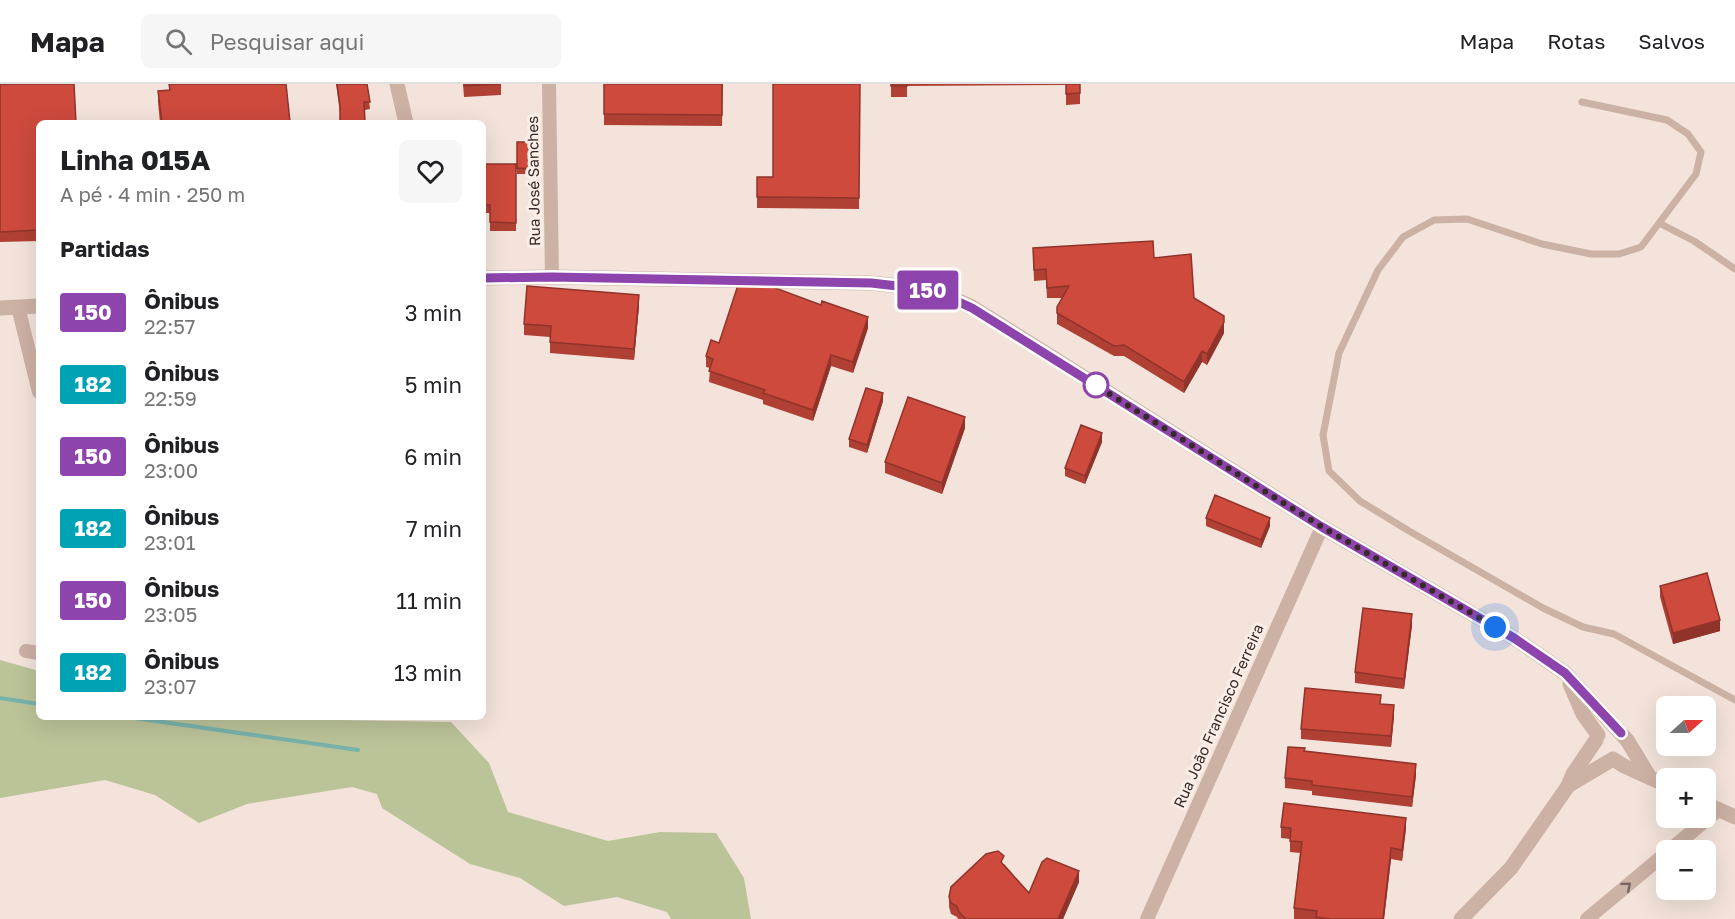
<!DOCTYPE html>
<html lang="pt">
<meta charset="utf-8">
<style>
body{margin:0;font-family:"Golos Text",sans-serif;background:#f6f6f6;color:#202124;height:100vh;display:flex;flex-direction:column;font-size:22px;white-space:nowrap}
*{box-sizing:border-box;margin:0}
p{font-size:20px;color:#757577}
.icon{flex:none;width:33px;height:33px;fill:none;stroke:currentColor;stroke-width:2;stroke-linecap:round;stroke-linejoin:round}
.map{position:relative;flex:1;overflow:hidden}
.sheet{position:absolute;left:36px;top:36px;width:450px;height:600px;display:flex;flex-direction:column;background:#fff;border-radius:9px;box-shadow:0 6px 24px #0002}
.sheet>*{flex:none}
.badge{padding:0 12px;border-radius:4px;font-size:21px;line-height:39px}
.needle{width:39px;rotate:69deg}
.buttons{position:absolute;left:1656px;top:612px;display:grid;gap:12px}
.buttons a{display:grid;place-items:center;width:60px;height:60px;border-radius:9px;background:#fff;box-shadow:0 6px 24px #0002;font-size:30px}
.you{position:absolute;width:30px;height:30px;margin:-15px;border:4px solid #fff;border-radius:50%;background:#1a73e8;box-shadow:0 0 0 9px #1a73e833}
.map>.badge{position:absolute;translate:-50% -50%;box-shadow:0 0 0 3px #fff}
h2{padding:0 24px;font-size:22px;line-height:54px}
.round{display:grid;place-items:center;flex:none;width:63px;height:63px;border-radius:9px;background:#f6f6f6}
.head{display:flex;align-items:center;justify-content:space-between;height:102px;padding:0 24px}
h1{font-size:28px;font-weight:700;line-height:45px}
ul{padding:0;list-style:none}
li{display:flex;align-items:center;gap:18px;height:72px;padding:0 24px}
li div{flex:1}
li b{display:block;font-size:22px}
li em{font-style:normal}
li .badge{min-width:66px;font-weight:700;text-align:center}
header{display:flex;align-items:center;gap:36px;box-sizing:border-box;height:84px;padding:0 30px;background:#fff;border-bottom:2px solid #e0e0e0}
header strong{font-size:28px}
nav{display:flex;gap:33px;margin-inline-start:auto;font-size:21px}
.search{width:420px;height:54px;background:#f6f6f6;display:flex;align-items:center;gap:15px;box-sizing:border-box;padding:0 21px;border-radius:9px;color:#757577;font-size:22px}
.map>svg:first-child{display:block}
.green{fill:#bbc399}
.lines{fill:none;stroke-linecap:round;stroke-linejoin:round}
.stream{stroke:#77b2ab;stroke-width:4}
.service{stroke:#ccb1a5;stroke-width:7}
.minor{stroke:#ccb1a5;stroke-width:14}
.tertiary{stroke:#ccb1a5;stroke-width:15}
.wall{fill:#b04034}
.shaded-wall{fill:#90342b}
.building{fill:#cd4a3d;stroke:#90342b;stroke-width:1.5}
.oneway{stroke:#7a6660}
.line-casing{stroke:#fff;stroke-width:14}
.line{stroke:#8e44ad;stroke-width:9}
.walk{stroke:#372927;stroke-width:6;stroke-dasharray:0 10.8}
.stop-dot{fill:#fff;stroke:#8e44ad;stroke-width:3}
.labels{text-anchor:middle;stroke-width:6;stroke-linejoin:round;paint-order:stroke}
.street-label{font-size:15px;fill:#372927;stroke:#faeee6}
</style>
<header>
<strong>Mapa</strong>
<div class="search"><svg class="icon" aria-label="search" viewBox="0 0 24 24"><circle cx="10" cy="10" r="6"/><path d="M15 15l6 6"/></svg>Pesquisar aqui</div>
<nav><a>Mapa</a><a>Rotas</a><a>Salvos</a></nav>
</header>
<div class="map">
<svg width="1735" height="835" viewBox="0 0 1735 835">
<rect width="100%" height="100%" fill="#f3e3da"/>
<path class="green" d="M0,576L39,587V633H220L228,634L451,638L489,679L508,728L608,757L660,748L716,749L744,794L751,835H671L667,828L617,813L564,822L520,794L470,780L382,724L377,710L352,703L247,720L199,739L155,711L105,696L0,714Z"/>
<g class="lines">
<path class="stream" d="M0,614L39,620
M128,633L358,666"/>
<path class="service" d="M1582,18L1667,36L1688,50L1701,68L1696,90L1641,163L1619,170H1591L1542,160L1467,135L1434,136L1403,153L1378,186L1339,269L1323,351L1329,387L1360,417L1409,447L1543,524L1583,543L1614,550L1735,616
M1659,139L1694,157L1735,185"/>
<path class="minor" d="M549,0L552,193
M18,223L39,308
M26,567L39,569
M1670,766L1718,726
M1147,835L1322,443
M1587,835L1666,769"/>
<path class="tertiary" d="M397,0L406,39
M483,194L552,193L871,199L933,206L972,223L1322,443L1514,554L1565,589L1627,656L1649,692
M0,224L39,222
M1570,600L1583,630L1598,651
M1569,701L1613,675L1624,682L1666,701
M1706,720L1735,733
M1461,835L1511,784L1568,702L1573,690L1596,656"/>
</g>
<path class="wall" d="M0,0L39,39V157L0,158Z
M169,0H286L290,39H160L158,18V7L169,6Z
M336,0H367L370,25L365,26V39H340V29Z
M463,0H501V11L464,13Z
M604,0H723L722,42L604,41Z
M860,0L859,125L757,124V93H773Z
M891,0H1080V20L1066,21V1L907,2V13H891Z
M483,57L484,80H516V147H490V129H484V126H483Z
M517,58H537L536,90H517Z
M1033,164L1154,174L1194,214L1224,249L1207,281L1202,278L1184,309L1124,272H1114L1057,240V223L1062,214H1047L1046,196L1034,197Z
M639,222L634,276L550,269V253L524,251V240Z
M868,244L853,289L831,282L813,337L763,320V316L709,298L710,284L706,283V272L719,259Z
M883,317L867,369L849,363V355Z
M965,344L942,410L885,389V378Z
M1102,358L1085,400L1065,392V384Z
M1206,434L1270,442L1261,464L1206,442Z
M1660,502L1720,547L1673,560L1660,513Z
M1412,541L1404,605L1355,599V588Z
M1394,632L1391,663L1301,655V645Z
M1305,667L1416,691L1412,723L1312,711V707L1285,704V694Z
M1281,743L1406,744L1402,777L1391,775L1384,835H1294V824L1300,769L1290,768V755L1281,754Z
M1004,780L1029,809L1079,798L1063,835H958L957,833L951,830L949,823V813Z"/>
<path class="shaded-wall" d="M639,211V222L634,276V265Z
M868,233V244L853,289V278Z
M1224,238V249L1207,281V270Z
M1202,267V278L1184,309V298Z
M831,271V282L813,337V326Z
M883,309V317L867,369V361Z
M965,333V344L942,410V399Z
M1102,349V358L1085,400V392Z
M1270,434V442L1261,464V456Z
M1412,530V541L1404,605V595Z
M1720,536V547L1673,560V549Z
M1394,621V632L1391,663V652Z
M1416,680V691L1412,723V713Z
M1406,734V744L1402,777V766Z
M1391,764V775L1384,835H1383Z
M1079,787V798L1063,835H1058Z"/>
<path class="building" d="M0,0H74L76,39H39V146L0,148Z
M169,0H286L290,38L278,39H162L158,7L170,6Z
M337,0H367L370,18H364L365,38L340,39V22Z
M464,0H501L464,2Z
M604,0H722V31L604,30Z
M773,0H860L859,114L757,113V93H773Z
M891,0H907V2H891Z
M1066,0H1080V9L1066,10Z
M483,57H485L484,80H516V139L490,138V121H484V118H483Z
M517,58H537L536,85L517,84Z
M1153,157L1154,174L1191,170L1194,214L1224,232V238L1207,270L1202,267L1184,298L1124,261L1114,262L1057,229V223L1069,202L1047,204L1046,185L1034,186L1033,164Z
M740,195L754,196L821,221L822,217L868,233L853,278L831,271L813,326L763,309L765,306L709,287L713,275L706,272L711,256L719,259Z
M527,202L639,211L634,265L550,258L551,242L524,240Z
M866,304L883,309L867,361L849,355Z
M908,313L965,333L942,399L885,378Z
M1081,341L1102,349L1085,392L1065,384Z
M1215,411L1270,434L1261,456L1206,434Z
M1707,489L1720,536L1673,549L1660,502Z
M1363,524L1412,530L1404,595L1355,588Z
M1305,604L1381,611L1380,620L1394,621L1391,652L1301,645Z
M1288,663L1305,664L1304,667L1416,680L1412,713L1312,701V697L1285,694Z
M1284,719L1406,734L1402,766L1391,764L1383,835H1331L1316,833L1317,827L1294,824L1302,758L1290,757L1291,744L1281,743Z
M998,767L1004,772L1001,778L1029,809L1042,778L1047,774L1079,787L1058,835H966L959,828L957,822L951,819L949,813L951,803L986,770Z"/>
<defs><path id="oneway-chevron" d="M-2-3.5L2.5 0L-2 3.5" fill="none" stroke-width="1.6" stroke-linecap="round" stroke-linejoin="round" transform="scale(1.5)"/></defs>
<use class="oneway" href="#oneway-chevron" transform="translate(1627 802) rotate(-40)"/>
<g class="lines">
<g class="line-casing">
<path id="line" d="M483,194L552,193L871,199L933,206L972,224L1322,443L1514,554L1565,589L1621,649"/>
</g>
<use href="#line" class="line"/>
<path class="walk" d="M1096,301L1089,297L1322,443L1495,543"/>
</g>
<circle class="stop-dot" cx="1096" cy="301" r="12"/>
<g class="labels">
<g class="street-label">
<text transform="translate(534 97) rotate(-91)" y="5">Rua José Sanches</text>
<text transform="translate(1219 632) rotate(-66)" y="5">Rua João Francisco Ferreira</text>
</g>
</g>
</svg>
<div class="buttons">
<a><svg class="needle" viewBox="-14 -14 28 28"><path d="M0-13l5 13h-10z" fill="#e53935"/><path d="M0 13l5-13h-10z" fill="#757577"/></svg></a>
<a>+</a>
<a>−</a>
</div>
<div class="you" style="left:1495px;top:543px"></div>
<b class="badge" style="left:928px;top:206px;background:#8e44ad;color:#fff">150</b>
<section class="sheet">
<div class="head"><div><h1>Linha 015A</h1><p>A pé · 4 min · 250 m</p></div><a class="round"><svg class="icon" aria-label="heart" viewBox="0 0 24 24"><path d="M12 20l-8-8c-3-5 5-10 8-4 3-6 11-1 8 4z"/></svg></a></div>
<h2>Partidas</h2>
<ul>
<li><span class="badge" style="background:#8e44ad;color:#fff">150</span><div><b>Ônibus</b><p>22:57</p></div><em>3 min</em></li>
<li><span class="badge" style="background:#00a3b4;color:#fff">182</span><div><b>Ônibus</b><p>22:59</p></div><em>5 min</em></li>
<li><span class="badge" style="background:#8e44ad;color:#fff">150</span><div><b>Ônibus</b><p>23:00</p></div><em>6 min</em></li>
<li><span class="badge" style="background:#00a3b4;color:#fff">182</span><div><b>Ônibus</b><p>23:01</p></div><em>7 min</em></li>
<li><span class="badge" style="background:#8e44ad;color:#fff">150</span><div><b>Ônibus</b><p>23:05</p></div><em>11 min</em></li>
<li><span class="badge" style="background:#00a3b4;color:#fff">182</span><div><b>Ônibus</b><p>23:07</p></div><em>13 min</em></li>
</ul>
</section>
</div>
